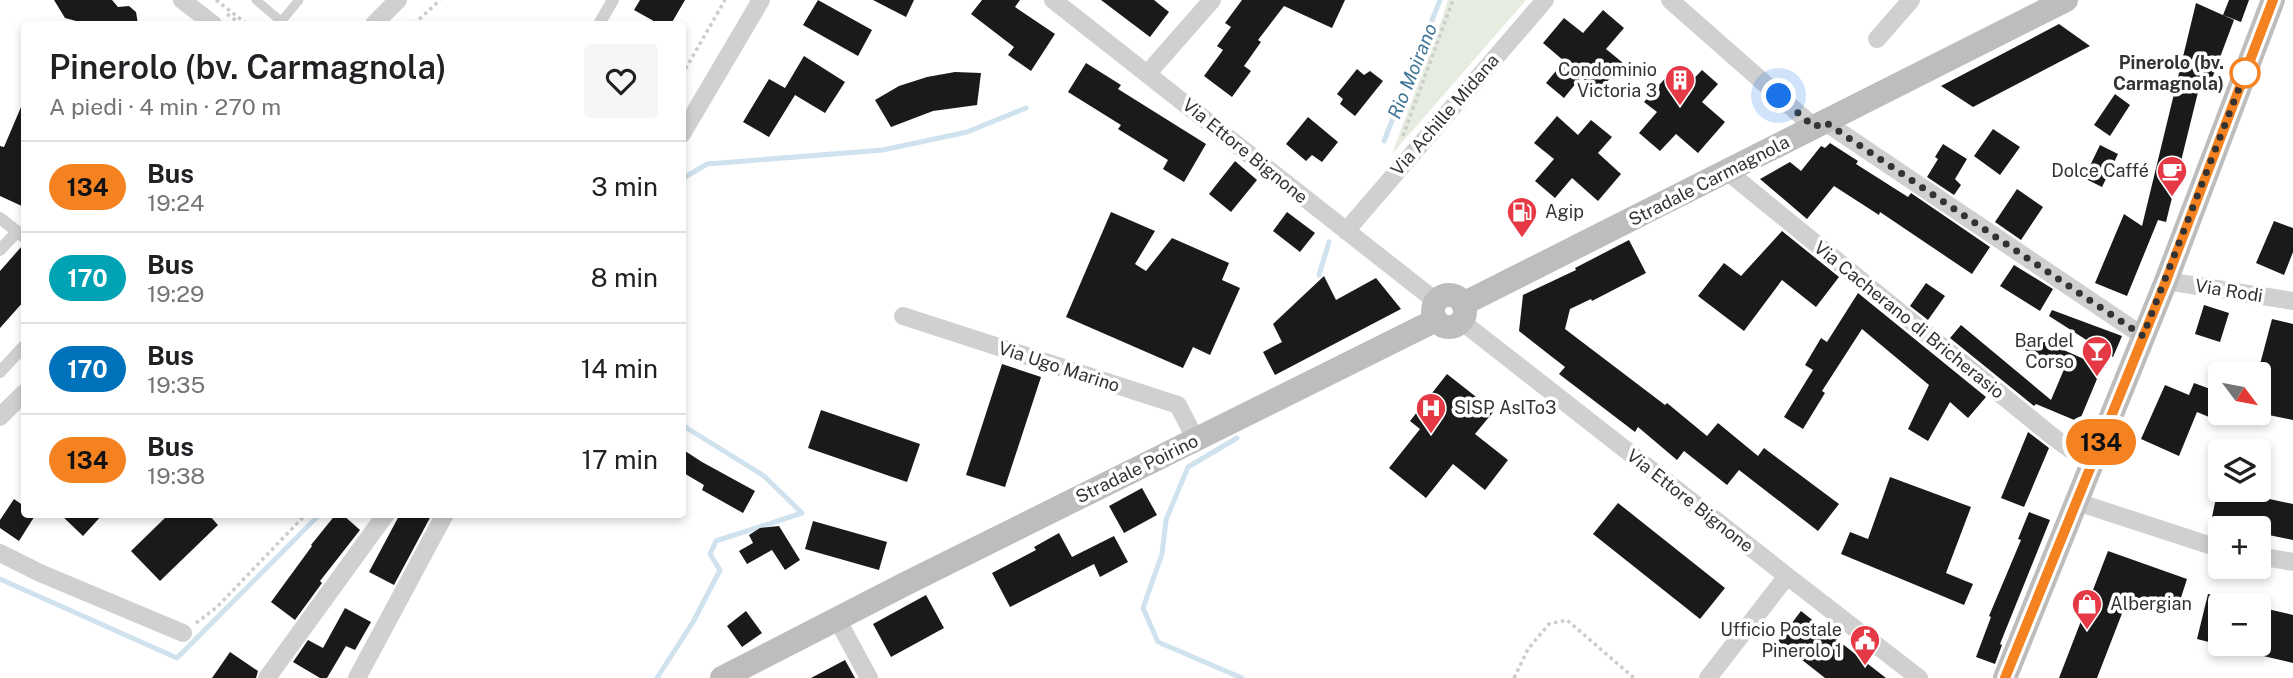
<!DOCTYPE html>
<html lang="it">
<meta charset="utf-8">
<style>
body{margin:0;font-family:"Public Sans",sans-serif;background:#f6f6f6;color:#202124;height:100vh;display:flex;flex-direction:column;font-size:26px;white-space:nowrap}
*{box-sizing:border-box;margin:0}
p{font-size:23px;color:#757577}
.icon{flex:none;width:38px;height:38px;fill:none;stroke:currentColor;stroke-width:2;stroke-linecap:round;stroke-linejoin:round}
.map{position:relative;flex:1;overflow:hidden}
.panel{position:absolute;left:21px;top:21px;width:665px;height:497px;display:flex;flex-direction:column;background:#fff;border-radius:7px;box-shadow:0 4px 10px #0003}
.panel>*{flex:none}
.badge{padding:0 14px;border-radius:23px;font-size:24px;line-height:46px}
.needle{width:46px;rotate:122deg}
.fabs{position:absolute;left:2208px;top:362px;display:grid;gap:14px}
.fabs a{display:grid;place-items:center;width:63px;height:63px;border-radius:7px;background:#fff;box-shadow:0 4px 10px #0003;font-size:35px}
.you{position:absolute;width:35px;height:35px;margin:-18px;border:5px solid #fff;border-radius:50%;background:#1a73e8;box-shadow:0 0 0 10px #1a73e833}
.map>.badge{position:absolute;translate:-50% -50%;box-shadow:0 0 0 4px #fff}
.round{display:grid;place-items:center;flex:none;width:74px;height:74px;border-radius:7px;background:#f6f6f6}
.summary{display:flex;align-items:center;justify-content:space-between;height:119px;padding:0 28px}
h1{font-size:33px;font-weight:600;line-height:52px}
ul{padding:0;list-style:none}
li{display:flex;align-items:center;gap:21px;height:91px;padding:0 28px;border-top:2px solid #e0e0e0}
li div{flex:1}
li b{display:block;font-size:26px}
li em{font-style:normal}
li .badge{min-width:77px;font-weight:700;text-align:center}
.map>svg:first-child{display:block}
.green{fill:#e6ecdf}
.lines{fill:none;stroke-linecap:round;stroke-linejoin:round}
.stream{stroke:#cfe2ee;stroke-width:5}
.building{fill:#1a1a1a}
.path{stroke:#cdcdcd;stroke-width:3.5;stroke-dasharray:3.5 3.5;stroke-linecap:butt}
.service{stroke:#d0d0d0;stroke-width:9}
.pedestrian{stroke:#d0d0d0;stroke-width:12}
.minor{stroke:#d0d0d0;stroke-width:18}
.secondary{stroke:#bdbdbd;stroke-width:24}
.line-casing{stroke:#fff;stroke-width:16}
.line{stroke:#f58220;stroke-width:10}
.walk{stroke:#333;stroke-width:7;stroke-dasharray:0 12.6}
.stop-dot{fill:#fff;stroke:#f58220;stroke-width:3.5}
.labels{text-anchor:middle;stroke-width:7;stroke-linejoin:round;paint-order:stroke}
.stop-label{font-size:18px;font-weight:bold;fill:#333;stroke:#fff;text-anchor:end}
.poi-label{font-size:18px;fill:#333;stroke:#fff;text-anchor:end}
.street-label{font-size:18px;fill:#333;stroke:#fff}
.water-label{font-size:19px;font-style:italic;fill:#3f7597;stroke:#fff}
</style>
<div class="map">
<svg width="2293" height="678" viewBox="0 0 2293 678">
<rect width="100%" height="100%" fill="#fff"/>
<path class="green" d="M1448,0H1526L1392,154L1442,19Z"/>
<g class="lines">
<path class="stream" d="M1384,141L1440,0
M682,179L707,164L883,150L967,132L1026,108
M1319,275L1329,242
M1237,438L1188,467L1166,520L1162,554L1143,608L1158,642L1242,678
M0,579L177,658L320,514
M657,678L693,622L720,570L710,554L716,541L802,513L764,476L682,425"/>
</g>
<path class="building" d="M54,0H112L118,7L129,6L136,12L138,24H78L76,21L65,18Z
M640,0H685L671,24H659L634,10Z
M818,0L872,30L858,56L803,25Z
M873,0H914L906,17Z
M982,0H1020L1015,7L1055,34L1031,71L1008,55L1014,47L971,14Z
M1101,0H1154L1169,12L1150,37Z
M1242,0H1345L1332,28L1284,6L1258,40L1261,42L1244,66L1251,71L1232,97L1204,76L1223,50L1217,46L1231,27L1225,23Z
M2229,0H2249L2241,22L2223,15Z
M2196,3L2234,20L2210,84L2201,80L2166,222L2158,220L2127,296L2095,283L2124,214L2142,226Z
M1603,10L1624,28L1606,49L1623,63L1598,92L1581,77L1564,98L1546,83L1564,61L1543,43L1564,18L1583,33Z
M2059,24L2090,46L1973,107L1941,86Z
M804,56L845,82L825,113L795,95L769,137L743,122L769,79L785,88Z
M1086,63L1121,85L1118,89L1206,144L1184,182L1163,169L1168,160L1118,129L1121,125L1068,92Z
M1357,69L1364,75L1370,71L1383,81L1355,116L1340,104L1343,99L1337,94Z
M1702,70L1718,84L1702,102L1725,122L1698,153L1676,134L1660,151L1639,133L1657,112L1644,102L1669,74L1685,88Z
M955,72L981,73L977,105L933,111L891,127L875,100L899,86L927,77Z
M2115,94L2130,105L2110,136L2094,125Z
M24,100V207L0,196V146L4,147Z
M1557,116L1578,135L1591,120L1612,137L1598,153L1621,174L1598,201L1572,178L1555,198L1535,181L1554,159L1534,143Z
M1308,117L1338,142L1322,162L1312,155L1306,161L1286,144Z
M1993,129L2020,147L2000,175L1974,156Z
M1830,143L1858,161L1856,164L1908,197L1911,193L1990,247L1972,274L1880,212L1879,215L1834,186L1807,219L1760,179L1790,162L1801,171L1821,146L1825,148Z
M1943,144L1967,159L1955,179L1961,185L1954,195L1927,177L1938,159L1935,157Z
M2100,145L2118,154L2102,187L2084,178Z
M1235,161L1257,180L1231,212L1209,194Z
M2017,189L2043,207L2021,240L1995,222Z
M1111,212L1155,231L1135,264L1146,271L1172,238L1229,263L1222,280L1240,288L1210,355L1193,347L1183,368L1066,317Z
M1287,212L1315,233L1300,252L1273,231Z
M2274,221L2293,228V252L2284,275L2256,263Z
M1782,231L1839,277L1816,307L1782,280L1744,331L1698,296L1724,263L1741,276Z
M1629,240L1646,273L1592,301L1591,299L1570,309L1565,329L1665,405L1667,403L1707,436L1718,423L1758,456L1764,448L1839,504L1818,531L1739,470L1727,485L1684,451L1677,460L1638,427L1635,432L1559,374L1565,367L1519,331L1523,295L1576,270L1575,268Z
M22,246H24V301L0,328V271Z
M2014,265L2053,289L2040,311L2000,286Z
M1324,276L1336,300L1376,278L1401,309L1275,375L1263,352L1282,342L1273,324Z
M1926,283L1945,296L1928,320L1910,306Z
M1858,293L1986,397L1968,418L1950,402L1928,441L1908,429L1929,385L1862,329L1822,391L1825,393L1803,429L1784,417L1813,370L1805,365L1821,338L1827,342Z
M2204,305L2229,313L2220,342L2195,334Z
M2052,310L2122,336L2113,357L2049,316Z
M2272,319L2293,324V420L2259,413V368Z
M1961,325L2051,400L2065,367L2025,350L2032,336L2102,367L2079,422L2036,404L2034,406L1950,338Z
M1002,364L1041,377L1005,487L966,475Z
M1447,374L1494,411L1475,434L1508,460L1485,490L1453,464L1426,498L1389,468L1420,429L1410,421Z
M2194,383L2221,393V422L2197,412L2179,456L2141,439L2165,385L2189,395Z
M821,410L920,444L907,482L808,448Z
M2028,432L2049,448L2024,507L2001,498Z
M682,449L702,462L755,491L743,513L702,490L704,485L682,472Z
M1890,477L1971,507L1946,573L1973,584L1964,605L1841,554L1850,532L1868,539Z
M1142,488L1157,515L1124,533L1109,506Z
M2218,488L2293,504V540L2259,533V528H2239L2211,522Z
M14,499L24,506V514H36L19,541L0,528V520Z
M1618,503L1725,588L1700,619L1593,534Z
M2029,512L2050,520L2000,644L2002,645L1995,664L1976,657L1991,617L1989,616L2021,540L2018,539Z
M60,514H103L83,536Z
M169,514H208L218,525L160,581L131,551Z
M336,514H342L360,530L320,581L322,583L295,620L271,602L312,546L311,545Z
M400,514H432L394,585L369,572Z
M813,521L887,542L879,570L805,549Z
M779,526L800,560L785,570L772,550L747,564L739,551L753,543L749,535L760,528Z
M1059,533L1072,557L1114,536L1128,562L1100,577L1094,564L1010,607L992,573L1036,550L1034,547Z
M2108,551L2187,579L2176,613L2128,598L2097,678H2059Z
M2208,594L2221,597V645L2197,639Z
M926,595L944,628L891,657L873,624Z
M2259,607L2293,615V663L2259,655Z
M345,608L371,622L355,650L346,646L327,678H320L293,662L308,640L323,648Z
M746,611L762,633L742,647L727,626Z
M1801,611L1859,657L1886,678H1825L1778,641Z
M230,652L258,671L256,678H212Z
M845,660L855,678H811Z"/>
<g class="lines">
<path class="path" d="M216,0L247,24
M227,14L241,24
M414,24L440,0
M682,75L725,0
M1403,136L1453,0
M196,623L217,607L306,514
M1514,678L1528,649L1549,624L1567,620L1634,678"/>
<path class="service" d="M256,0L282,22
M279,24L299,0"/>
<path class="pedestrian" d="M599,24L613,0
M0,218L24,237
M0,250L17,232
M0,372L24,346"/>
<path class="minor" d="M182,0L213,24
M1053,0L1437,302
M1670,0L1814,127
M374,24L398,0
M1877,39L1911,0
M1148,73L1212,0
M1825,122L2143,336
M682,134L761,0
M1728,172L2052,436L2092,465
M1346,231L1545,0
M2166,281L2293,301
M903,316L1178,405L1196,440
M1461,321L1787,576
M0,417L24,393
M2077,502L2221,549
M0,553L40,573L183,633
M2259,556L2293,562
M837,619L869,678
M267,678L386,514
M357,678L445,514
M1708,678L1787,576L1919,678"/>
<path class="secondary" d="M1433 311a16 16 0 1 1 32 0a16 16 0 1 1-32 0Z
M1463,304L2066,0
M722,678L907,583L1436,320
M2005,678L2166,281L2273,0"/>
</g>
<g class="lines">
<g class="line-casing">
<path id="line" d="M2005,678L2166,281L2273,0"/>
</g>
<use href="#line" class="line"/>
<path class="walk" d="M1779,96L1814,127L1825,122L2143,336L2245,73"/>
</g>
<defs>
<g id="building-pin" transform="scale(1.575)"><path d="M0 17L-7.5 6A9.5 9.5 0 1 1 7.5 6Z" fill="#e63946" stroke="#fff"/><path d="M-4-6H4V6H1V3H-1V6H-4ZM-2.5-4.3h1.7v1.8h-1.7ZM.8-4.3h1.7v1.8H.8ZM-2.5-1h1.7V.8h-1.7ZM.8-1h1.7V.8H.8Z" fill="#fff"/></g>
<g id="cafe-pin" transform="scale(1.575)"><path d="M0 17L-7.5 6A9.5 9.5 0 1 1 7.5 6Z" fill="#e63946" stroke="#fff"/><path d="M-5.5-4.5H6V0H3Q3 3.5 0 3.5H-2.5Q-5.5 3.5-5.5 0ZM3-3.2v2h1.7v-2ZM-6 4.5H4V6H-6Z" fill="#fff"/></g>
<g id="fuel-pin" transform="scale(1.575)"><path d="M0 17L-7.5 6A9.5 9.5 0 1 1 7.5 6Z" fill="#e63946" stroke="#fff"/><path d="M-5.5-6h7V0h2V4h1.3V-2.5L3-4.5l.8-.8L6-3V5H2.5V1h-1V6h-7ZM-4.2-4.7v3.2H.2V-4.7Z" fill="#fff"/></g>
<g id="bar-pin" transform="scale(1.575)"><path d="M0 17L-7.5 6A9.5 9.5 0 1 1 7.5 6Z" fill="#e63946" stroke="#fff"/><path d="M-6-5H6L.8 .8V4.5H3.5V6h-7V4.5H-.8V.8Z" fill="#fff"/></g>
<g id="hospital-pin" transform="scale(1.575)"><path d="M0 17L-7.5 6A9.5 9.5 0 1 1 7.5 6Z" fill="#e63946" stroke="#fff"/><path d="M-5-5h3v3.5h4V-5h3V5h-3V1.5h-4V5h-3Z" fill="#fff"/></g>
<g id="shop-pin" transform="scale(1.575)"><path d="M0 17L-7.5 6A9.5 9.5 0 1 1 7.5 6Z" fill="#e63946" stroke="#fff"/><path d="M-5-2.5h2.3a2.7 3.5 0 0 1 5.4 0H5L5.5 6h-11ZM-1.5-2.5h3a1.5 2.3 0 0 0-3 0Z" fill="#fff"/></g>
<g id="civic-pin" transform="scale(1.575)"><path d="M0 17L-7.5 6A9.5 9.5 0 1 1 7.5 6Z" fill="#e63946" stroke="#fff"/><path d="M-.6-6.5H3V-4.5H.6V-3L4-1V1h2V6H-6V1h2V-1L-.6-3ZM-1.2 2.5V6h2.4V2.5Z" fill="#fff"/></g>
</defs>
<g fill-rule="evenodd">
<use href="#building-pin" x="1680" y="80"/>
<use href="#cafe-pin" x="2172" y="171"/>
<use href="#fuel-pin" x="1522" y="212"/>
<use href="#bar-pin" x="2097" y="351"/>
<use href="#hospital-pin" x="1431" y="408"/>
<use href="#shop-pin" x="2087" y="604"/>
<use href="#civic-pin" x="1865" y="640"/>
</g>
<circle class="stop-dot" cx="2245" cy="73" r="14"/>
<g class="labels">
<g class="stop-label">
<text x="2224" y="69">Pinerolo (bv.<tspan x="2224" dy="21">Carmagnola)</tspan></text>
</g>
<g class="poi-label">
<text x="1657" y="76">Condominio<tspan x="1657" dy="21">Victoria 3</tspan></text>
<text x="2149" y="177">Dolce Caffé</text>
<text x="1545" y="218" text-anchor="start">Agip</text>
<text x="2074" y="347">Bar del<tspan x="2074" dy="21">Corso</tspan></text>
<text x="1454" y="414" text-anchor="start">SISP AslTo3</text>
<text x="2110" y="610" text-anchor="start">Albergian</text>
<text x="1842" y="636">Ufficio Postale<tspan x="1842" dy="21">Pinerolo 1</tspan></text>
</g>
<g class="street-label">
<text transform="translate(1445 115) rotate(-49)" y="6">Via Achille Midana</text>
<text transform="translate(1245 151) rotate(39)" y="6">Via Ettore Bignone</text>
<text transform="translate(1709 181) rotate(-27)" y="6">Stradale Carmagnola</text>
<text transform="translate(2229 291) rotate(9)" y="6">Via Rodi</text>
<text transform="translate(1909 320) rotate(39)" y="6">Via Cacherano di Bricherasio</text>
<text transform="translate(1059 367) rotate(18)" y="6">Via Ugo Marino</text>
<text transform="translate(1137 469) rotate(-26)" y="6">Stradale Poirino</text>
<text transform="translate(1690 501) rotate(38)" y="6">Via Ettore Bignone</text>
</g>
<g class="water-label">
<text transform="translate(1412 71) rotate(-68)" y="7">Rio Moirano</text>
</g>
</g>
</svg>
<div class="fabs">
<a><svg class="needle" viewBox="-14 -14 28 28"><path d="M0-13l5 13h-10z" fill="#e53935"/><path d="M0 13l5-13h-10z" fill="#757577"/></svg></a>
<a><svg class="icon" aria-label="layers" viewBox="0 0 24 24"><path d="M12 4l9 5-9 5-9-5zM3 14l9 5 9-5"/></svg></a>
<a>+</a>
<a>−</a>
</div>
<div class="you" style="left:1779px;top:96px"></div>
<b class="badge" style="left:2101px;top:442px;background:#f58220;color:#111">134</b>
<section class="panel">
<div class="summary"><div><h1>Pinerolo (bv. Carmagnola)</h1><p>A piedi · 4 min · 270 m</p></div><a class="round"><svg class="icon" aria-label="heart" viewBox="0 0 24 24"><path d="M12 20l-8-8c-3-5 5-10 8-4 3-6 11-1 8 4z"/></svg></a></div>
<ul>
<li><span class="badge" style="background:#f58220;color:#111">134</span><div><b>Bus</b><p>19:24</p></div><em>3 min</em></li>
<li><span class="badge" style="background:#00a3b4;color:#fff">170</span><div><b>Bus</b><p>19:29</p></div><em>8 min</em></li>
<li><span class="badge" style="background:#0072bc;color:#fff">170</span><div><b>Bus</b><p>19:35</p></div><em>14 min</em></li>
<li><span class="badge" style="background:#f58220;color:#111">134</span><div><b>Bus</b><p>19:38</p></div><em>17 min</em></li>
</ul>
</section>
</div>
